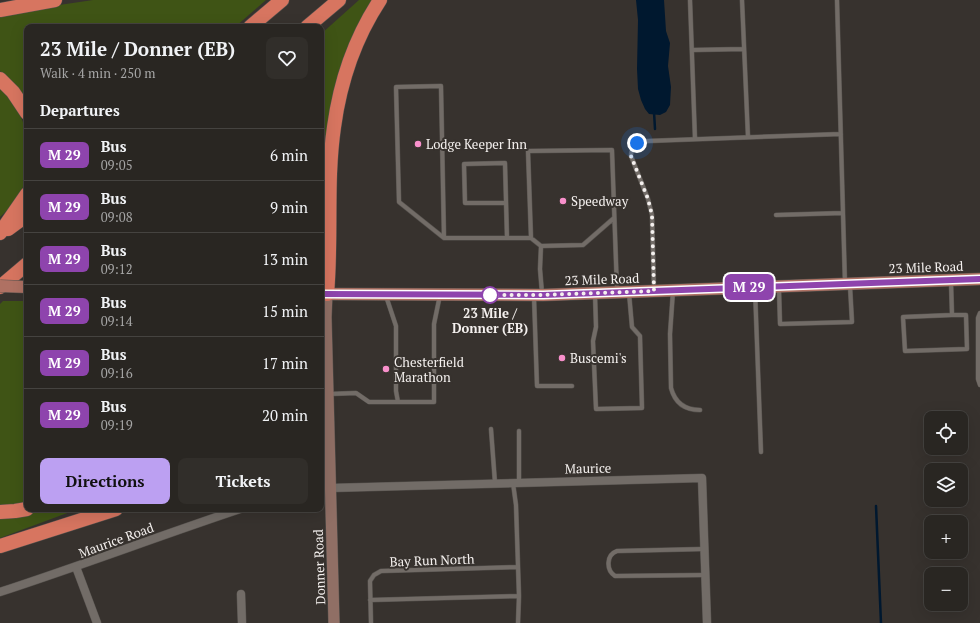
<!DOCTYPE html>
<meta charset="utf-8">
<style>
body{margin:0;font-family:"PT Serif",serif;background:#312e2a;color:#f1f3f6;height:100vh;display:flex;flex-direction:column;font-size:15px;white-space:nowrap}
*{box-sizing:border-box;margin:0}
p{font-size:13px;color:#a5a5a5}
.icon{flex:none;width:22px;height:22px;fill:none;stroke:currentColor;stroke-width:2;stroke-linecap:round;stroke-linejoin:round}
.map{position:relative;flex:1;overflow:hidden}
.details{position:absolute;left:24px;top:24px;width:300px;height:488px;display:flex;flex-direction:column;background:#292622;border-radius:8px;box-shadow:0 4px 16px #0002,0 0 0 1px #454340}
.details>*{flex:none}
.badge{padding:0 8px;border-radius:6px;font-size:14px;line-height:26px}
.fabs{position:absolute;left:924px;top:411px;display:grid;gap:8px}
.fabs a{display:grid;place-items:center;width:44px;height:44px;border-radius:8px;background:#292622;box-shadow:0 4px 16px #0002,0 0 0 1px #454340;font-size:20px}
.you{position:absolute;width:20px;height:20px;margin:-10px;border:3px solid #fff;border-radius:50%;background:#1a73e8;box-shadow:0 0 0 6px #1a73e833}
.map>.badge{position:absolute;translate:-50% -50%;box-shadow:0 0 0 2px #fff}
h2{padding:0 16px;font-size:15px;line-height:36px}
.round{display:grid;place-items:center;flex:none;width:42px;height:42px;border-radius:8px;background:#312e2a}
.head{display:flex;align-items:center;justify-content:space-between;height:68px;padding:0 16px}
h1{font-size:19px;font-weight:600;line-height:30px}
.button{display:flex;gap:8px;margin-top:auto;padding:8px 16px}
.button a{flex:1;height:46px;border-radius:8px;background:#bca0f2;color:#111;font-size:16px;font-weight:600;line-height:46px;text-align:center}
.button a+a{background:#312e2a;color:#f1f3f6}
ul{padding:0;list-style:none}
li{display:flex;align-items:center;gap:12px;height:52px;padding:0 16px;border-top:1px solid #454340}
li div{flex:1}
li b{display:block;font-size:15px}
li em{font-style:normal}
li .badge{min-width:44px;font-weight:700;text-align:center}
.map>svg:first-child{display:block}
.green{fill:#3f5415}
.water{fill:#00182f}
.lines{fill:none;stroke-linecap:round;stroke-linejoin:round}
.stream{stroke:#00182f;stroke-width:2.5}
.lane-casing{stroke:#56524e;stroke-width:5}
.street-casing{stroke:#56524e;stroke-width:9}
.secondary-casing{stroke:#56524e;stroke-width:12}
.primary-casing{stroke:#56524e;stroke-width:13}
.highway-casing{stroke:#56524e;stroke-width:15}
.lane{stroke:#726c67;stroke-width:4}
.street{stroke:#726c67;stroke-width:8}
.secondary{stroke:#906f65;stroke-width:11}
.primary{stroke:#af7163;stroke-width:12}
.highway{stroke:#d77560;stroke-width:14}
.primary-bridge-casing{stroke:#56524e;stroke-width:13;stroke-linecap:butt}
.primary-bridge{stroke:#af7163;stroke-width:12}
.line-casing{stroke:#fff;stroke-width:9}
.line{stroke:#8e44ad;stroke-width:6}
.walk{stroke:#f4f0ee;stroke-width:4;stroke-dasharray:0 7.2}
.poi-dot{fill:#f890cb;stroke:#37322e;stroke-width:1.5}
.stop-dot{fill:#fff;stroke:#8e44ad;stroke-width:2}
.labels{text-anchor:middle;stroke-width:4;stroke-linejoin:round;paint-order:stroke}
.poi-label{font-size:13px;fill:#f4f0ee;stroke:#37322e;text-anchor:start}
.street-label{font-size:13px;fill:#f4f0ee;stroke:#37322e}
.stop-label{font-size:13px;font-weight:bold;fill:#f4f0ee;stroke:#37322e}
</style>
<div class="map">
<svg width="980" height="623" viewBox="0 0 980 623">
<rect width="100%" height="100%" fill="#37322e"/>
<path class="green" d="M93,0H266L235,27H27V99L14,83L0,71V16L39,8Z
M359,0H373L343,61L324,271L321,276V34Z
M0,88C21,112 27,122 27,154C27,185 23,196 0,217Z
M3,301H27V503L16,505H0V304Z
M40,509H78L0,538V516L27,514Z"/>
<path class="water" d="M636,0H664L666,31L670,43L668,66L671,87L670,105L666,112L660,115L649,114L645,109L641,100L638,89L637,69L638,20Z"/>
<g class="lines">
<path class="stream" d="M654,112L655,129
M876,506L881,623"/>
<g class="lane-casing">
<path id="lane" d="M690,0L695,139
M742,0L748,137
M837,0L845,284
M692,50L744,49
M506,203H465L464,164L505,163L507,238
M776,215L843,213
M444,238L441,86L396,87L399,202L444,238H531
M541,246L583,245L614,218
M951,281L952,315L903,317L905,351L967,349L966,315H952
M654,289L652,215L648,199L631,156C631,145 639,142 648,141L841,134
M755,289L761,452
M779,289L780,324L852,322L850,286
M673,291L670,334L671,388C675,403 685,410 700,410
M542,293L540,269L541,246L531,238L528,151L612,150L617,290
M595,294L596,327L593,341L596,409L642,408L640,336L632,327L629,293
M386,296L396,326V391L398,402
M534,297L537,386H572
M980,313L978,318V379L980,385
M329,394L356,393L369,402H434V324L440,295
M491,429L495,483
M519,431V482
M513,483L516,505L519,596L518,623
M704,549L617,551C606,555 606,570 615,576L705,575
M370,600L519,596
M371,623L370,581L374,575L381,571L517,567"/>
</g>
<g class="street-casing">
<path id="street" d="M330,488L702,478L707,623
M76,567L97,623
M0,592C80,566 159,536 240,509
M241,594L242,623"/>
</g>
<g class="secondary-casing">
<path id="secondary" d="M327,294L326,317L334,623"/>
</g>
<g class="primary-casing">
<path id="primary" d="M321,294L543,295L980,279"/>
</g>
<g class="highway-casing">
<path id="highway" d="M0,10L55,0
M250,27L282,0
M307,27L339,0
M0,79L13,92L27,113
M8,229L27,215
M0,233L27,194
M0,287L27,264
M327,294C332,239 326,182 334,127C340,83 355,38 380,0
M0,512L15,511L27,509
M0,546L116,509"/>
</g>
<use href="#lane" class="lane"/>
<use href="#street" class="street"/>
<use href="#secondary" class="secondary"/>
<use href="#primary" class="primary"/>
<use href="#highway" class="highway"/>
<g class="primary-bridge-casing">
<path id="primary-bridge" d="M0,286L27,287"/>
</g>
<use href="#primary-bridge" class="primary-bridge"/>
</g>
<g class="lines">
<g class="line-casing">
<path id="line" d="M321,294L543,295L980,279"/>
</g>
<use href="#line" class="line"/>
<path class="walk" d="M490,295H543L654,291L652,215L648,199L631,156V151L637,143"/>
</g>
<g class="poi-dot">
<circle cx="418" cy="144" r="4"/>
<circle cx="563" cy="201" r="4"/>
<circle cx="562" cy="358" r="4"/>
<circle cx="386" cy="369" r="4"/>
</g>
<circle class="stop-dot" cx="490" cy="295" r="8"/>
<g class="labels">
<g class="poi-label">
<text x="426" y="149">Lodge Keeper Inn</text>
<text x="571" y="206">Speedway</text>
<text x="570" y="363">Buscemi's</text>
<text x="394" y="367">Chesterfield<tspan x="394" dy="15">Marathon</tspan></text>
</g>
<g class="street-label">
<text transform="translate(926 267) rotate(-2)" y="5">23 Mile Road</text>
<text transform="translate(602 279) rotate(-2)" y="5">23 Mile Road</text>
<text transform="translate(588 468) rotate(-1)" y="5">Maurice</text>
<text transform="translate(116 540) rotate(-20)" y="5">Maurice Road</text>
<text transform="translate(432 560) rotate(-2)" y="5">Bay Run North</text>
<text transform="translate(319 567) rotate(-92)" y="5">Donner Road</text>
</g>
<g class="stop-label">
<text x="490" y="318">23 Mile /<tspan x="490" dy="15">Donner (EB)</tspan></text>
</g>
</g>
</svg>
<div class="fabs">
<a><svg class="icon" aria-label="locate" viewBox="0 0 24 24"><circle cx="12" cy="12" r="6"/><path d="M12 2v4M12 18v4M2 12h4M18 12h4"/></svg></a>
<a><svg class="icon" aria-label="layers" viewBox="0 0 24 24"><path d="M12 4l9 5-9 5-9-5zM3 14l9 5 9-5"/></svg></a>
<a>+</a>
<a>−</a>
</div>
<div class="you" style="left:637px;top:143px"></div>
<b class="badge" style="left:749px;top:287px;background:#8e44ad;color:#fff">M 29</b>
<section class="details">
<div class="head"><div><h1>23 Mile / Donner (EB)</h1><p>Walk · 4 min · 250 m</p></div><a class="round"><svg class="icon" aria-label="heart" viewBox="0 0 24 24"><path d="M12 20l-8-8c-3-5 5-10 8-4 3-6 11-1 8 4z"/></svg></a></div>
<h2>Departures</h2>
<ul>
<li><span class="badge" style="background:#8e44ad;color:#fff">M 29</span><div><b>Bus</b><p>09:05</p></div><em>6 min</em></li>
<li><span class="badge" style="background:#8e44ad;color:#fff">M 29</span><div><b>Bus</b><p>09:08</p></div><em>9 min</em></li>
<li><span class="badge" style="background:#8e44ad;color:#fff">M 29</span><div><b>Bus</b><p>09:12</p></div><em>13 min</em></li>
<li><span class="badge" style="background:#8e44ad;color:#fff">M 29</span><div><b>Bus</b><p>09:14</p></div><em>15 min</em></li>
<li><span class="badge" style="background:#8e44ad;color:#fff">M 29</span><div><b>Bus</b><p>09:16</p></div><em>17 min</em></li>
<li><span class="badge" style="background:#8e44ad;color:#fff">M 29</span><div><b>Bus</b><p>09:19</p></div><em>20 min</em></li>
</ul>
<div class="button"><a>Directions</a><a>Tickets</a></div>
</section>
</div>
